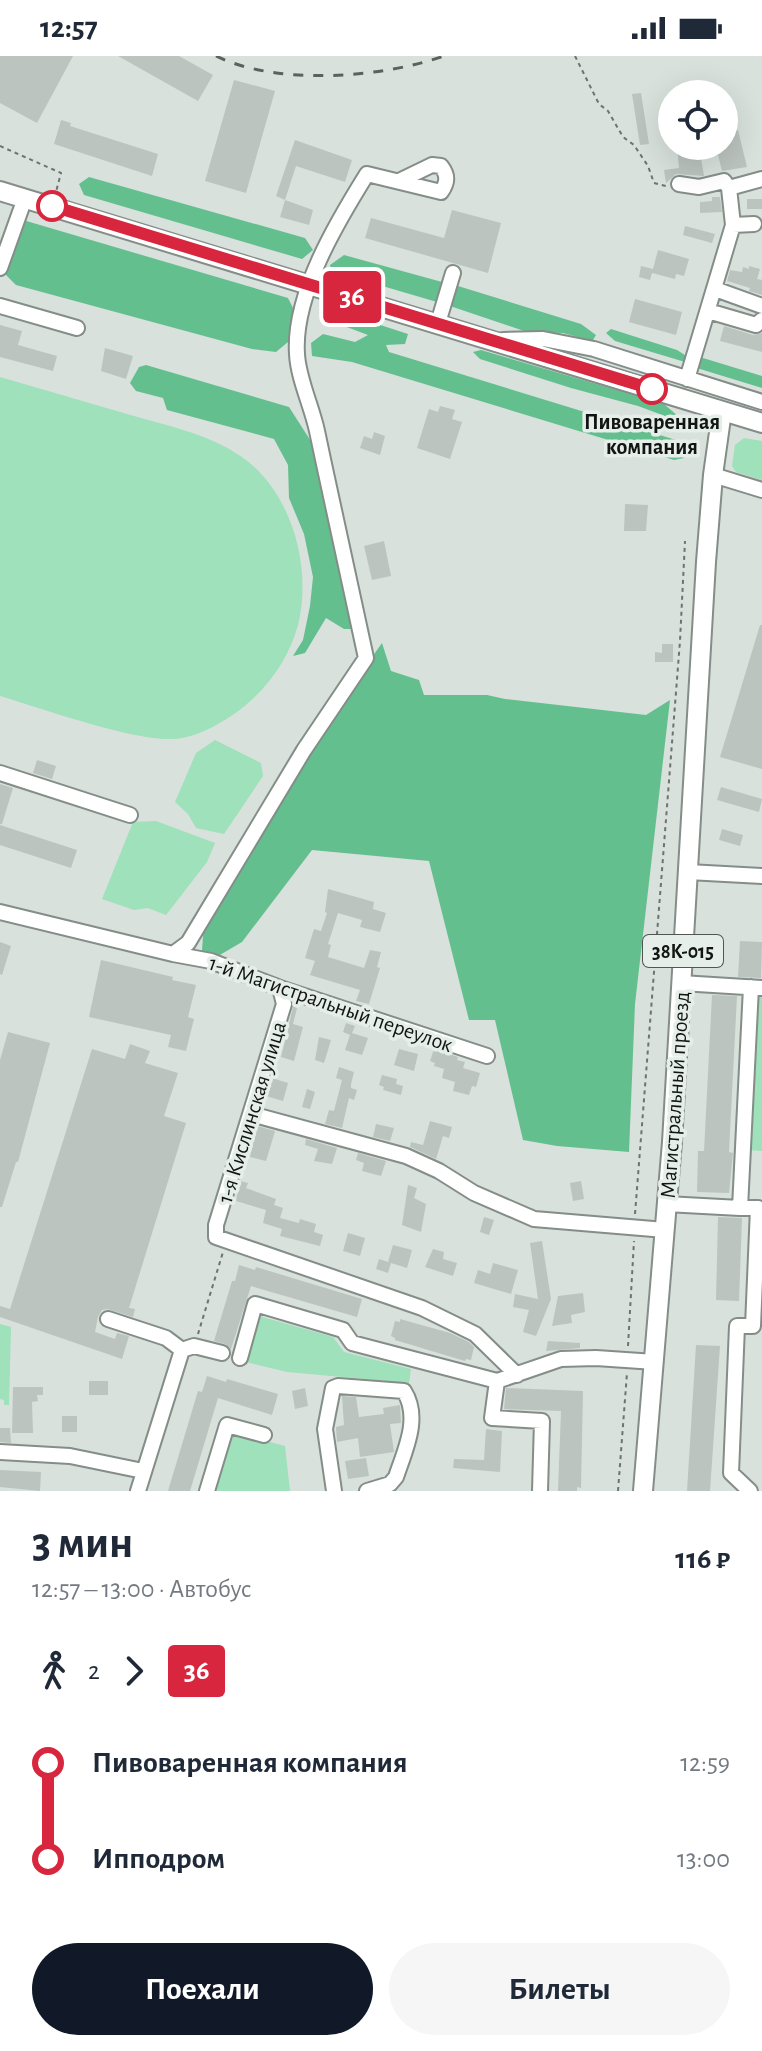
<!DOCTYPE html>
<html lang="ru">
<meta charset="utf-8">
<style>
body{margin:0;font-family:"Alegreya Sans",sans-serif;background:#f6f6f7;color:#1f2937;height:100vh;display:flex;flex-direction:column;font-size:30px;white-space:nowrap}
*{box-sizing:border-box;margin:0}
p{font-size:26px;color:#747a83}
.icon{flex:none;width:44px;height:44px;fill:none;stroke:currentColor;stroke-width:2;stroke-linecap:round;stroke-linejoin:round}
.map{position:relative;height:1435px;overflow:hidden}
.side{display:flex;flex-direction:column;background:#fff;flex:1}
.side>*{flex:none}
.badge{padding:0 16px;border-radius:6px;font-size:28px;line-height:52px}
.fabs{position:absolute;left:658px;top:24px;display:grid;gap:16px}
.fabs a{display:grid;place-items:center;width:80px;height:80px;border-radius:50%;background:#fff;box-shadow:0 8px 32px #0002;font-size:40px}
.map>.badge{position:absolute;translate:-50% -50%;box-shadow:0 0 0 4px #fff}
.legs{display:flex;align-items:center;gap:12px;height:88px;padding:0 32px;font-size:26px}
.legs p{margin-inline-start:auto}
.summary{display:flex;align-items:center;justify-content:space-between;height:136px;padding:0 32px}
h1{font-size:44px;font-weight:700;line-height:60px}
.button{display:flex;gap:16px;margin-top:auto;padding:16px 32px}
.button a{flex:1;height:92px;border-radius:48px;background:#111827;color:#fff;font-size:32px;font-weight:700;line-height:92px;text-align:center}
.button a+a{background:#f6f6f7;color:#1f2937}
ul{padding:0 32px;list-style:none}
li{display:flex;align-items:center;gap:28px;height:96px;font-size:30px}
li i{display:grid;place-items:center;width:12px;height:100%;margin:0 10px;background:currentColor}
li i::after{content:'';width:20px;height:20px;margin:-10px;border:6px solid;border-radius:50%;background:#fff}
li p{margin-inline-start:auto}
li:first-child i{background:linear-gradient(#0000 50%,currentColor 0)}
li:last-child i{background:linear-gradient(currentColor 50%,#0000 0)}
.status{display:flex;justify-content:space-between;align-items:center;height:56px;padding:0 40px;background:#fff;direction:ltr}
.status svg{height:22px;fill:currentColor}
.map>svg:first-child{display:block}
.green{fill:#9ee1ba}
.forest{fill:#64bf8f}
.building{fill:#bcc4bf}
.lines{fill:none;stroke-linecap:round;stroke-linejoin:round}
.minor-casing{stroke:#848d87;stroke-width:18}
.major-casing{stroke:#848d87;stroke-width:22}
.path{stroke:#6d736f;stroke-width:2;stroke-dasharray:4 4;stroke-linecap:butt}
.minor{stroke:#fff;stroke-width:14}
.major{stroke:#fff;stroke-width:18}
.rail{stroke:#5c615e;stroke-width:3;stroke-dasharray:10 10;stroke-linecap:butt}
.line-1-casing{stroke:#fff;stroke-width:18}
.line-1{stroke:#d7263d;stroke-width:12}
.stop-1-dot{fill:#fff;stroke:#d7263d;stroke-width:4}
.labels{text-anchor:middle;stroke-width:7;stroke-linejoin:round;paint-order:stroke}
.shield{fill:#e5eee9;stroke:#515653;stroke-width:2}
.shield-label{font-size:20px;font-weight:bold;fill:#121513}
.stop-label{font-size:22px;font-weight:bold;fill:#121513;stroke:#e5eee9}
.street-label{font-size:22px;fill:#121513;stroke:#e5eee9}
</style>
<div class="status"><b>12:57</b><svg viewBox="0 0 49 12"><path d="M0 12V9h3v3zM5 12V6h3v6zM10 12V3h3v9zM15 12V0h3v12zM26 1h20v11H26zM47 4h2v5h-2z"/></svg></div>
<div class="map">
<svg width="762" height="1435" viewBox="0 0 762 1435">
<rect width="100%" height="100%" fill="#d8e1dc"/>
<path class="green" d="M0,321C45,334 89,347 134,360C172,371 213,379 246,404C293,440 312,513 298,569C288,606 263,639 231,660C217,669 200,679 182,682C145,690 41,652 0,640Z
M744,382L762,385V424L736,416L732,410L735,389Z
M215,684L261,707L263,720L224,778L196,772L188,758L175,746L196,697Z
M156,765L215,787L207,806L166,859L148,852L134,854L102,843L133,766Z
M754,940L762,941V1095L747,1094Z
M259,1260L333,1281L344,1296L411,1313L409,1327L287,1316L246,1306Z
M0,1268L11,1271L9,1349H4V1344L0,1343Z
M229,1375L285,1390L290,1435H211Z"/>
<path class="forest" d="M89,121L305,182L313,194L302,203L84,139L79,128Z
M23,164L288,242L294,254L288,286L276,296L252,293L16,229L4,217Z
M344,199L442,226L443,236L437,246L331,215L330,209Z
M458,230L581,268L596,279L593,284H589L563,277L527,276L450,250L452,239Z
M337,255L408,278L405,288L386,289L389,296L676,384L686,393L684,402L674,404L352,306L312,300L311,287L323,278L355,286L368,279L336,267L331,261Z
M611,273L677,294L688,301L685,306L615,285L606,277Z
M481,294L664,348L679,361L673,363L638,350L571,332L480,303L473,296Z
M703,302L762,320V332L700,313L694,309L696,304Z
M146,309L289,351L314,390L356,573H344L326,562L305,597L293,600L303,584L310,550L313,521L304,478L289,442L288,409L274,383L167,354L163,342L136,335L130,327L139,311Z
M382,587L391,615L419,624L424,639H487L505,643L646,659L670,644L635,948L629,1096L557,1090L523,1084L495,964H469L429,805L312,794L242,886L201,910L204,865L302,700Z"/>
<path class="building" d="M0,0H73L37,67L0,47Z
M118,0H179L213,19L198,45Z
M234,24L275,35L246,137L205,125Z
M641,37L649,88L640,89L632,38Z
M61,64L71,67L70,70L158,98L152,120L54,88Z
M738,74L747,111L722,115L718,99L701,102L704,120L676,118L666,127L664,114L679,112L677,90H727L724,78Z
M295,84L352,104L345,126L296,110L285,144L276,140Z
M712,141H720L722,156L700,157V146L712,145Z
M747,143H762V153H747Z
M285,144L313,154L309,169L280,161Z
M452,154L501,167L488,217L365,182L371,162L444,182Z
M685,170L715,178L712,187L683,179Z
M658,194L689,203L684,220L676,218L675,223L652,217L650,224L639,221L641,210L653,213Z
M749,210L760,213L757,223L762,224V239L749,235L750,232L727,225L730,214L742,216L743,211L749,213Z
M635,243L682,256L676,279L629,266Z
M0,269L22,275L18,289L57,300L53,315L0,301Z
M724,270L753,279L762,277V296L720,285Z
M105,292L133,300L126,323L101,315Z
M440,350L455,354L452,363L462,366L450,403L417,392L429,353L438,356Z
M374,376L385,380L380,399L360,392L364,380L372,383Z
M625,448L648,449L646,475H624Z
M384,485L391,520L372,524L364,490Z
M760,569H762V713L720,701Z
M662,588H673V606H655V596L662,597Z
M37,704L56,710L52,723L33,717Z
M0,728L13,732L2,768H0Z
M721,731L762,743L759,756L717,744Z
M0,769L77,794L71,812L0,789Z
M722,773L743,779L740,790L719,784Z
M328,833L374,846L373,853L386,857L380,876L360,871L362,864L338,857L328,888L331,889L328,901L364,912L370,894L381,896L377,911L380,912L369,948L356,945L360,934L310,919L315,905L305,902L314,873L321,875L327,857L325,856Z
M740,885L762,886L761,922L738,921Z
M0,886L11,890L2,919L0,918Z
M101,904L173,921L172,924L196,929L188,961L194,963L186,995L168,991L171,979L89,961Z
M712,939L737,940L729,1096L733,1097L729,1137L697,1136L698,1095H704Z
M294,947L298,948L293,968L303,971L294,1005L281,1001Z
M346,967L355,970L352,977L368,982L362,999L345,994L350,979L343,976Z
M8,976L50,987L18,1106H16L2,1151H0V1004Z
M319,981L331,984L324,1007L315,1004Z
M130,988L150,995L145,1007L178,1017L164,1060L186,1067L129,1252L135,1253L133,1261L107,1253L102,1254L98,1261L95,1276L115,1283L117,1277L129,1280L122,1303L0,1261V1250L10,1253L92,993L125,1003Z
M399,993L418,998L414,1015L394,1009Z
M434,993L458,1001L457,1004L465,1006L463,1012L480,1017L476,1031L472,1030L469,1039L453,1035L455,1026L442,1022L444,1013L434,1010L435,1007L430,1005Z
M339,1011L354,1016L351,1028V1032L357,1034L354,1044L349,1042L342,1072L325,1068L329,1054L334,1055L342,1024L336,1022Z
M382,1019L397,1023L396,1028L403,1030L401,1039L383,1034L384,1031L379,1029Z
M272,1022L288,1027L283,1045L266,1040Z
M307,1033L315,1036L310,1053L302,1051Z
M430,1065L452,1071L449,1082L443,1080L436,1103L410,1091L411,1086L423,1089Z
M376,1068L394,1072L390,1085L373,1081Z
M257,1070L275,1075L266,1105L250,1101Z
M306,1083L337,1092L332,1108L314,1105L318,1093L305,1089Z
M358,1097L386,1105L381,1120L362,1115L364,1107L356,1104Z
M240,1125L248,1127L246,1132L276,1143L274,1149L283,1152L280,1162L299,1167L300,1163L316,1168L314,1176L323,1179L320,1190L280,1180L282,1173L263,1167L266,1154L236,1145Z
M581,1125L584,1143L573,1145L570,1127Z
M408,1129L417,1132L414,1142L426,1148L421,1176L402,1169Z
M484,1161L494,1164L489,1179L480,1176Z
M718,1161L742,1162L739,1245L716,1244Z
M348,1177L365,1182L360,1200L343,1195Z
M542,1185L551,1243L536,1280L523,1276L529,1254L513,1251L515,1238L538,1243L530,1187Z
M393,1189L412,1194L407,1212L391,1207L388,1217L376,1213L379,1203L388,1206Z
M433,1193L444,1196L443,1203L457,1207L453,1220L425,1211Z
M493,1207L518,1214L511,1238L474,1227L478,1214L490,1218Z
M239,1209L255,1214L256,1211L362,1243L357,1261L251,1230L231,1293L225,1288L214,1285L232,1225H235Z
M583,1237L585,1256L571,1259L572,1267L552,1270L558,1240Z
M400,1263L450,1277L469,1286L474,1291L471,1304L466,1303L465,1305L395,1284V1282L391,1280L395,1265L400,1266Z
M548,1285L580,1287V1292L546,1295Z
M696,1289L720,1290L710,1435H687Z
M207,1320L226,1326L227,1323L278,1338L272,1359L218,1342L190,1435H168L198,1335L202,1336Z
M89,1325H108V1339H89Z
M13,1331H43V1339H37L38,1345L32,1346L33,1377H12Z
M305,1332L308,1350L295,1353L292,1335Z
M506,1332L583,1335L581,1432L577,1431V1435H558L561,1355L504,1353Z
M342,1340L356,1341L359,1361L384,1358L383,1352L400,1349L401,1367L390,1368L394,1396L360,1401L358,1382L337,1386L336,1371L344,1369Z
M62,1360H77V1376H62Z
M0,1372H10L11,1387L0,1386Z
M486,1373L502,1375L500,1416L453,1412L454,1403L484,1404Z
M366,1402L369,1420L348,1423L345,1405Z
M0,1414L41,1416L40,1435L0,1431Z"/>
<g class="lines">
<g class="minor-casing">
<path id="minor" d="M679,128L699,131L724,125L729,132L762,123
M733,169L754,168
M0,212L25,142
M715,233L762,250
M0,250L77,272
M708,255L756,269L762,264
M438,267L453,217
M503,284L543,283L594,293L762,346
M687,323L733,169L729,132
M713,419L762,434
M0,717L130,759
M688,816L762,820
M0,856L173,898L211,905L280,932L487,1000
M173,898L188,887L304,694L366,602C350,527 333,451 317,375C312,351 298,322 297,298C293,239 337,166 367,118L441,136C448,126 448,119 441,110L432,109L399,125
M681,927L762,932
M280,932L284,948L216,1169V1181L422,1252L475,1278L517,1319
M251,1058L406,1100L439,1115L474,1137L534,1163L665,1174
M666,1148L740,1152
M108,1263L166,1282L182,1294
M182,1294L194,1290L222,1297
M240,1302L255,1248L343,1274L352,1287L497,1325L561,1303L596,1302L655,1306
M497,1325L492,1362L542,1365L540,1435
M0,1396L70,1400L143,1415
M138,1435L182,1294
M207,1435L227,1369L264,1379
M334,1435L325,1373L333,1332L338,1330L404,1335C421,1362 405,1394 396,1421L390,1428L367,1435
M750,1435L731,1417L737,1270H753L758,1152H740L751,931"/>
</g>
<g class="major-casing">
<path id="major" d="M0,135L762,367
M643,1435L672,1086L706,506L713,419L722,355"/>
</g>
<path class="path" d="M575,0L599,48L608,55L623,81L634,89L648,110L654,127L666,130
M0,90L61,117L56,136
M635,1158L680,585L685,485
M198,1278L223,1196
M628,1290L634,1185
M618,1435L627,1317"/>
<use href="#minor" class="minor"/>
<use href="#major" class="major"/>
<path class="rail" d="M216,0C277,30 381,22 444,0"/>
</g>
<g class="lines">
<g class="line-1-casing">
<path id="line-1" d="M52,150L652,333"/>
</g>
<use href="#line-1" class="line-1"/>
</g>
<g class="stop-1-dot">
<circle cx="52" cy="150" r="14"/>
<circle cx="652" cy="333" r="14"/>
</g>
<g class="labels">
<rect class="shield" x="643" y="879" width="80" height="32" rx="6"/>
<g class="shield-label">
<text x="683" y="902">38К-015</text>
</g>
<g class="stop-label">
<text x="652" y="373">Пивоваренная<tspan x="652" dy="25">компания</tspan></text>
</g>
<g class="street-label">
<text transform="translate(331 947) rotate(19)" y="8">1-й Магистральный переулок</text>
<text transform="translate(674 1039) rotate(-86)" y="8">Магистральный проезд</text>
<text transform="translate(251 1056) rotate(-73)" y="8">1-я Кислинская улица</text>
</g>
</g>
</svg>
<div class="fabs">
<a><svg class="icon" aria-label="locate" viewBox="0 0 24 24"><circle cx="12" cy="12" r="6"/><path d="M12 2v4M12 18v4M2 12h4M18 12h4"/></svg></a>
</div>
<b class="badge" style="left:352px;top:241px;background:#d7263d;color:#fff">36</b>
</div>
<section class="side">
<div class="summary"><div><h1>3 мин</h1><p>12:57 – 13:00 · Автобус</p></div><b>116 ₽</b></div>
<div class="legs"><svg class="icon" aria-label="walk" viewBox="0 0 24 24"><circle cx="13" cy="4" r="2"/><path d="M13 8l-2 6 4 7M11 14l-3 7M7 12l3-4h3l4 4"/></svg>2<svg class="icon" aria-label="forward" viewBox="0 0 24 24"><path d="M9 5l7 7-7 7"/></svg><b class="badge" style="background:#d7263d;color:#fff">36</b></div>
<ul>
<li><i style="color:#d7263d"></i><b>Пивоваренная компания</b><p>12:59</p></li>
<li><i style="color:#d7263d"></i><b>Ипподром</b><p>13:00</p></li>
</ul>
<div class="button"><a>Поехали</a><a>Билеты</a></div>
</section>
